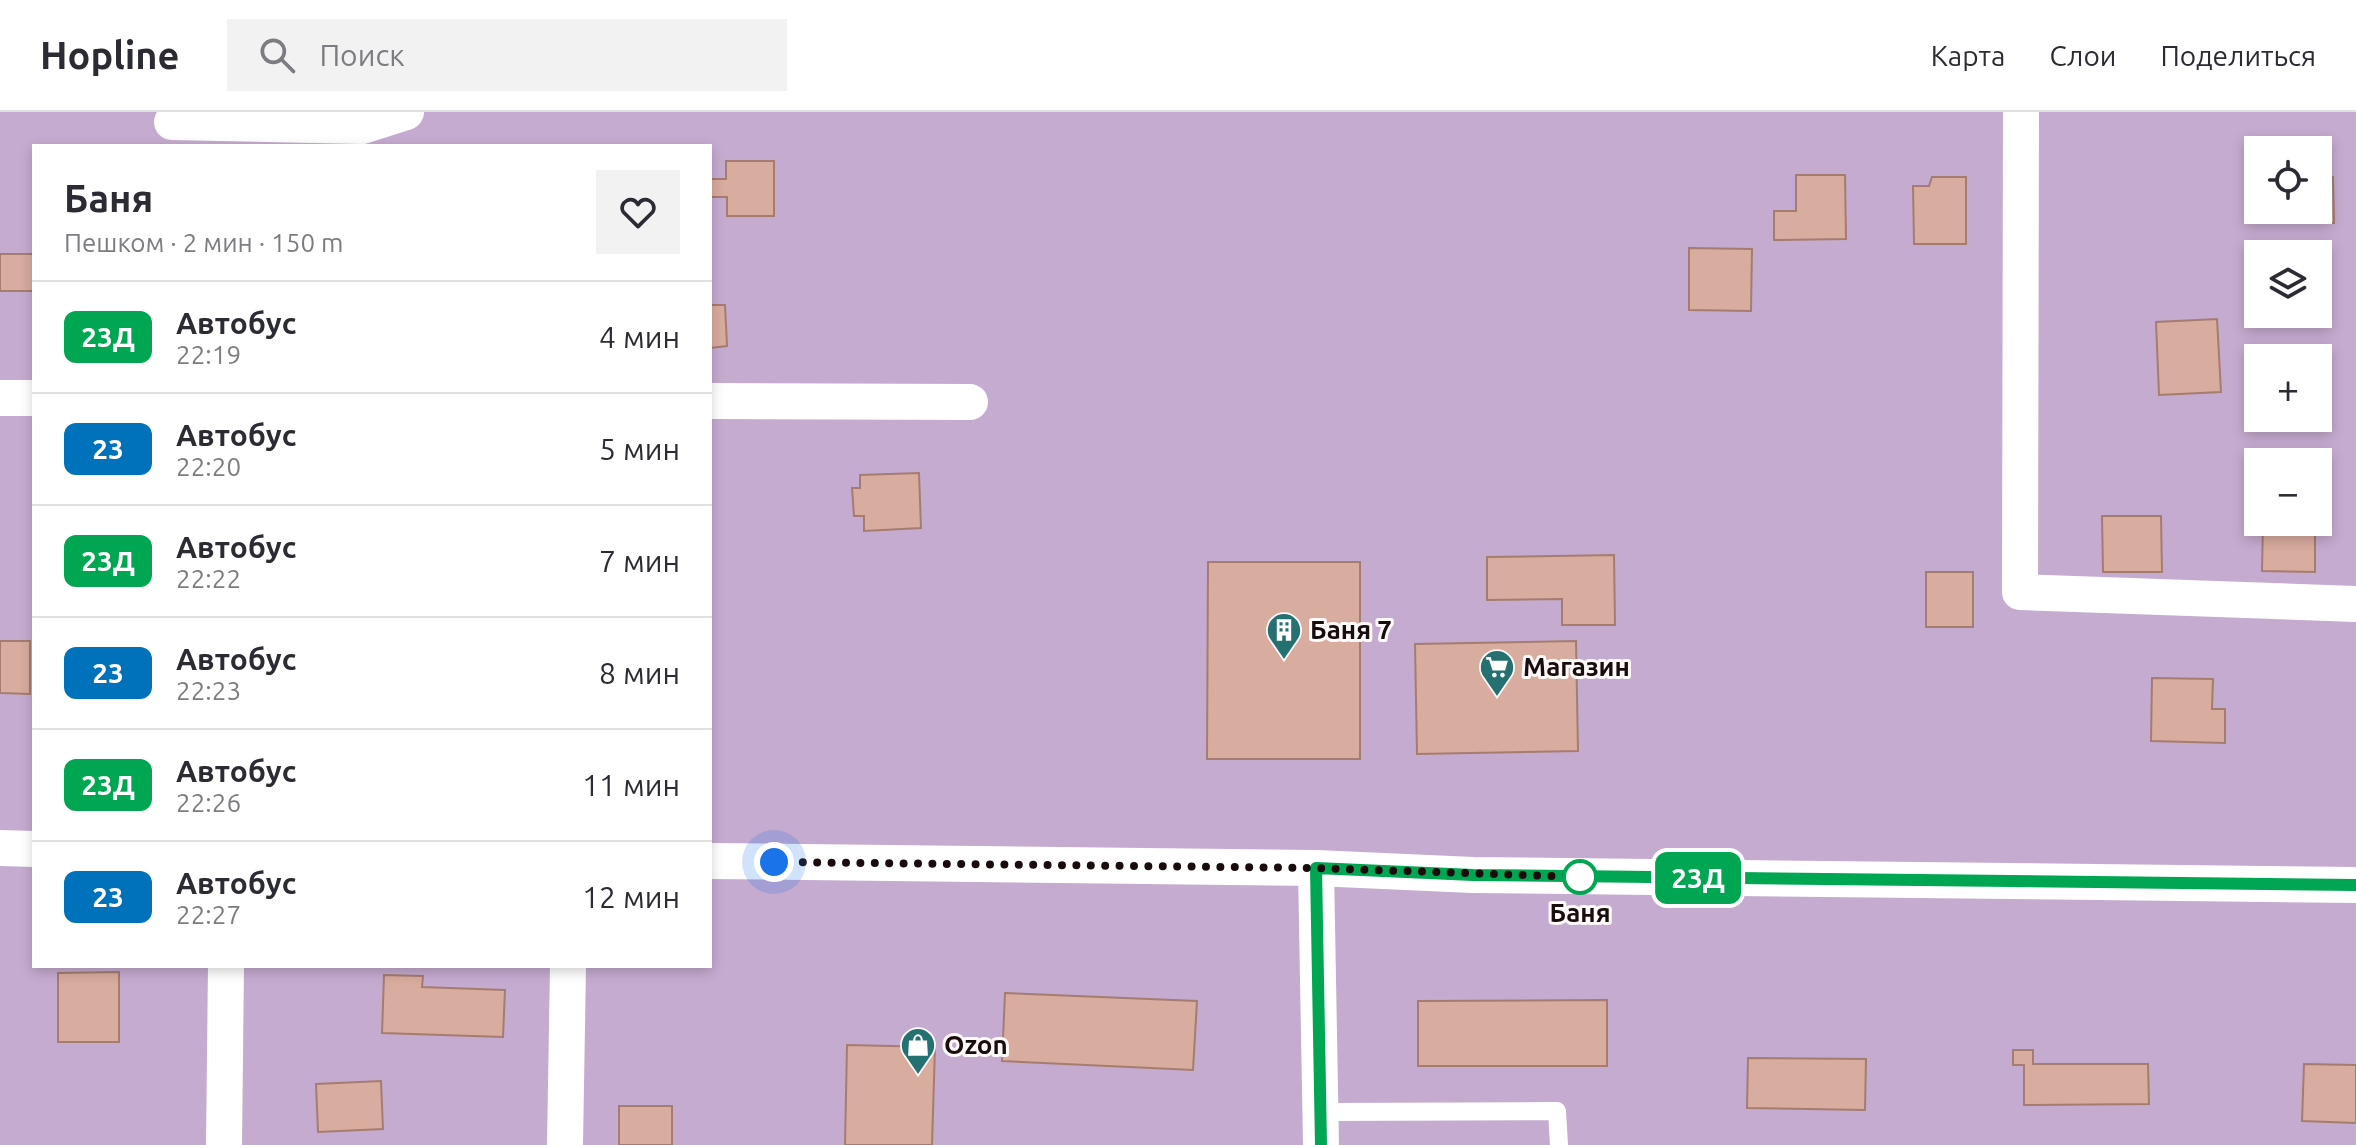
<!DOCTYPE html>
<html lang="ru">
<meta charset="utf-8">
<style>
body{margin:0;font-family:Ubuntu,sans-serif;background:#f2f2f3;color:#2b2b33;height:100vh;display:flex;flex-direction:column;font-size:30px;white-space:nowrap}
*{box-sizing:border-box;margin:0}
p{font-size:26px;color:#7c7c81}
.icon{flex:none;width:44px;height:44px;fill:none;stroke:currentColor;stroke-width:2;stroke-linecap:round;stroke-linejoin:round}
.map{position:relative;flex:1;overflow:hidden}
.side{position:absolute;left:32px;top:32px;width:680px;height:824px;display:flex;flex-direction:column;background:#fff;border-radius:0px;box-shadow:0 4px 12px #0003}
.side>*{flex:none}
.badge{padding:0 16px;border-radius:12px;font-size:28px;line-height:52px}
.buttons{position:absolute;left:2244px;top:24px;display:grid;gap:16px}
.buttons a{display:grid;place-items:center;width:88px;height:88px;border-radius:0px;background:#fff;box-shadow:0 4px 12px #0003;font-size:40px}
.you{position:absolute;width:40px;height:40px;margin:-20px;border:6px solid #fff;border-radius:50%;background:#1a73e8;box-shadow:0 0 0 12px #1a73e833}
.map>.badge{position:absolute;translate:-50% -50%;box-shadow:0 0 0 4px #fff}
.round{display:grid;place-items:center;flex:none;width:84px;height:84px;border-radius:0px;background:#f2f2f3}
.summary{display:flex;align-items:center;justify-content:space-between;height:136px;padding:0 32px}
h1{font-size:38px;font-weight:600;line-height:60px}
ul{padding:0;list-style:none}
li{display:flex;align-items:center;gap:24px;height:112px;padding:0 32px;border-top:2px solid #e1e1e2}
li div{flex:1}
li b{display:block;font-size:30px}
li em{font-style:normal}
li .badge{min-width:88px;font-weight:700;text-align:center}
header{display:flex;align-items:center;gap:48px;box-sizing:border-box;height:112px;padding:0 40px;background:#fff;border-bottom:2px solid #e1e1e2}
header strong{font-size:38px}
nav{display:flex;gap:44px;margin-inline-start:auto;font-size:28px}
.search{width:560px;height:72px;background:#f2f2f3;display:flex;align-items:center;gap:20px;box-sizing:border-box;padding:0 28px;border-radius:0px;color:#7c7c81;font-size:30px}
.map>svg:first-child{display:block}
.green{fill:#c6abd0;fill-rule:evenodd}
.building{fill:#d8ac9f;stroke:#a67c70;stroke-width:2}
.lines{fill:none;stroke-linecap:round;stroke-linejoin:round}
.lane{stroke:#fff;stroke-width:18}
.street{stroke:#fff;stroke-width:36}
.line-casing{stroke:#fff;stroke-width:18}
.line{stroke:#00a651;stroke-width:12}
.walk{stroke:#1a0b0c;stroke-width:8;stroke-dasharray:0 14.4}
.stop-dot{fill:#fff;stroke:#00a651;stroke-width:4}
.labels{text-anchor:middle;stroke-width:6;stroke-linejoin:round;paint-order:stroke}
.poi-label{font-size:26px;font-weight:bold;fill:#1a0b0c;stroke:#fffafa;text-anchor:start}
.stop-label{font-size:26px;font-weight:bold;fill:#1a0b0c;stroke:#fffafa}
</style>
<header>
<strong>Hopline</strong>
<div class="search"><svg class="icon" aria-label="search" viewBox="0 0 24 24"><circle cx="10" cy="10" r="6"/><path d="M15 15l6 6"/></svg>Поиск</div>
<nav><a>Карта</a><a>Слои</a><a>Поделиться</a></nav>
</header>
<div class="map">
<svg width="2356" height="1033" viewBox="0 0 2356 1033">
<rect width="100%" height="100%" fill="#fdcccd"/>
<path class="green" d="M0,0H2356V1033H0ZM34,34H710V854H34ZM2258,38H2318V98H2258ZM2258,142H2318V202H2258ZM2258,246H2318V306H2258ZM2258,350H2318V410H2258Z"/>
<path class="building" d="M726,49H774V104H727V85H710V67H726Z
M2318,55H2324V65H2333L2334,111H2282V98H2318Z
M1796,63H1845L1846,127L1774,128V99H1796Z
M1932,65H1966V132H1914L1913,74H1929Z
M1689,136L1752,137L1751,199L1689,198Z
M0,142H34V179H0Z
M710,193H725L727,234L710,236Z
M2217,207L2221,280L2159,283L2156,210Z
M919,361L921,416L864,419V404H854L852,376H860V363Z
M2102,404H2161L2162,460H2103Z
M2263,410H2315V460L2262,459Z
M1614,443L1615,513H1562V487L1487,488V445Z
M1208,450H1360V647H1207Z
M1926,460H1973V515H1926Z
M0,529H30V582L0,581Z
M1576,529L1578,639L1417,642L1415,532Z
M2152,566L2213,567L2212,597H2225V631L2151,629Z
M119,860V930H58V861Z
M384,863L423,864L422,875L505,878L503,925L382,921Z
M1005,881L1197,889L1193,958L1002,949Z
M1607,888V954H1418V889Z
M847,933L935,935L932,1033H845Z
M2013,938H2033V952H2148L2149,992L2024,993V953H2013Z
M1748,946L1866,947L1865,998L1747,996Z
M2304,952L2356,953V1011L2302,1009Z
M381,969L383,1017L318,1020L316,972Z
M619,994H672V1033H619Z"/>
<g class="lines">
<path class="lane" d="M1321,1000L1557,999L1559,1033"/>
<path class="street" d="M2021,0L2020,480L2356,492
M172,10L362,14L406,0
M0,286H34
M710,289L970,290
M0,736L34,737
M710,749L1316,756L1473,763L2356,773
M1316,756L1321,1033
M224,1033L226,854
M565,1033L568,854"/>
</g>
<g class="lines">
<g class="line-casing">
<path id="line" d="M1321,1033L1316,756L1473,763L2356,773"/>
</g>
<use href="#line" class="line"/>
<path class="walk" d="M774,750L1316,756L1580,765"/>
</g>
<defs>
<g id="building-pin" transform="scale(1.8)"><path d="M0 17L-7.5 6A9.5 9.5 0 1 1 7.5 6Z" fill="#257071" stroke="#fffafa"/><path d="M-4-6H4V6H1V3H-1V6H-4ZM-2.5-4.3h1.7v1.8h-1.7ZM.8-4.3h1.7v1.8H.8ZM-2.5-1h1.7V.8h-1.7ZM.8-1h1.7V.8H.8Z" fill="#fff"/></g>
<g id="supermarket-pin" transform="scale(1.8)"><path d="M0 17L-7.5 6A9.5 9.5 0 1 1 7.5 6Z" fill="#257071" stroke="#fffafa"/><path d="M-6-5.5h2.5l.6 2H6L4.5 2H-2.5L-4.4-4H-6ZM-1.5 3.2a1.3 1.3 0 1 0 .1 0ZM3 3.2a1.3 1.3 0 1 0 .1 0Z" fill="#fff"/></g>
<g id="shop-pin" transform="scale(1.8)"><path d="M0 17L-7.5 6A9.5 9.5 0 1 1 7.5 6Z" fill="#257071" stroke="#fffafa"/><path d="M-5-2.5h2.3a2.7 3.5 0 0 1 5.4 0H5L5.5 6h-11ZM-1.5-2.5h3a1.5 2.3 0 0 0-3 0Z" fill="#fff"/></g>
</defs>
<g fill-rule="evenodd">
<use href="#building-pin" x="1284" y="518"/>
<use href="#supermarket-pin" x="1497" y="555"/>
<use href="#shop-pin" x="918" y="933"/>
</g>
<circle class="stop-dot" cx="1580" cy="765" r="16"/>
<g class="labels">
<g class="poi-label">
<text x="1310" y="527">Баня 7</text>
<text x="1523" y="564">Магазин</text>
<text x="944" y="942">Ozon</text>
</g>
<g class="stop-label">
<text x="1580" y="810">Баня</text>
</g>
</g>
</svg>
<div class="buttons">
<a><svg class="icon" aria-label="locate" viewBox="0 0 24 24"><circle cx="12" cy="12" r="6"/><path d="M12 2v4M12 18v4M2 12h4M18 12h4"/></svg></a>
<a><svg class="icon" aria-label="layers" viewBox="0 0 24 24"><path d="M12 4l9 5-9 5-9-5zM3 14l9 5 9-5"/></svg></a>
<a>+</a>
<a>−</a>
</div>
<div class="you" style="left:774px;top:750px"></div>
<b class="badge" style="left:1698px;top:766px;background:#00a651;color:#fff">23Д</b>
<section class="side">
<div class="summary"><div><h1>Баня</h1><p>Пешком · 2 мин · 150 m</p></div><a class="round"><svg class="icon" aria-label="heart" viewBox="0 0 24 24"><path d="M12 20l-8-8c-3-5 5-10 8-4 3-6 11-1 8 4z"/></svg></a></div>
<ul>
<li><span class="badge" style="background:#00a651;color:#fff">23Д</span><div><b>Автобус</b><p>22:19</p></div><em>4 мин</em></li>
<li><span class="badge" style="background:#0072bc;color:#fff">23</span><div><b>Автобус</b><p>22:20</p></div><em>5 мин</em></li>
<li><span class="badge" style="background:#00a651;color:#fff">23Д</span><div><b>Автобус</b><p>22:22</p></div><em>7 мин</em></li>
<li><span class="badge" style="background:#0072bc;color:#fff">23</span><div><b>Автобус</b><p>22:23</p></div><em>8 мин</em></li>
<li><span class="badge" style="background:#00a651;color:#fff">23Д</span><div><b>Автобус</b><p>22:26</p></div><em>11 мин</em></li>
<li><span class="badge" style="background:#0072bc;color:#fff">23</span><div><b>Автобус</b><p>22:27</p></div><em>12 мин</em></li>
</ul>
</section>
</div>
